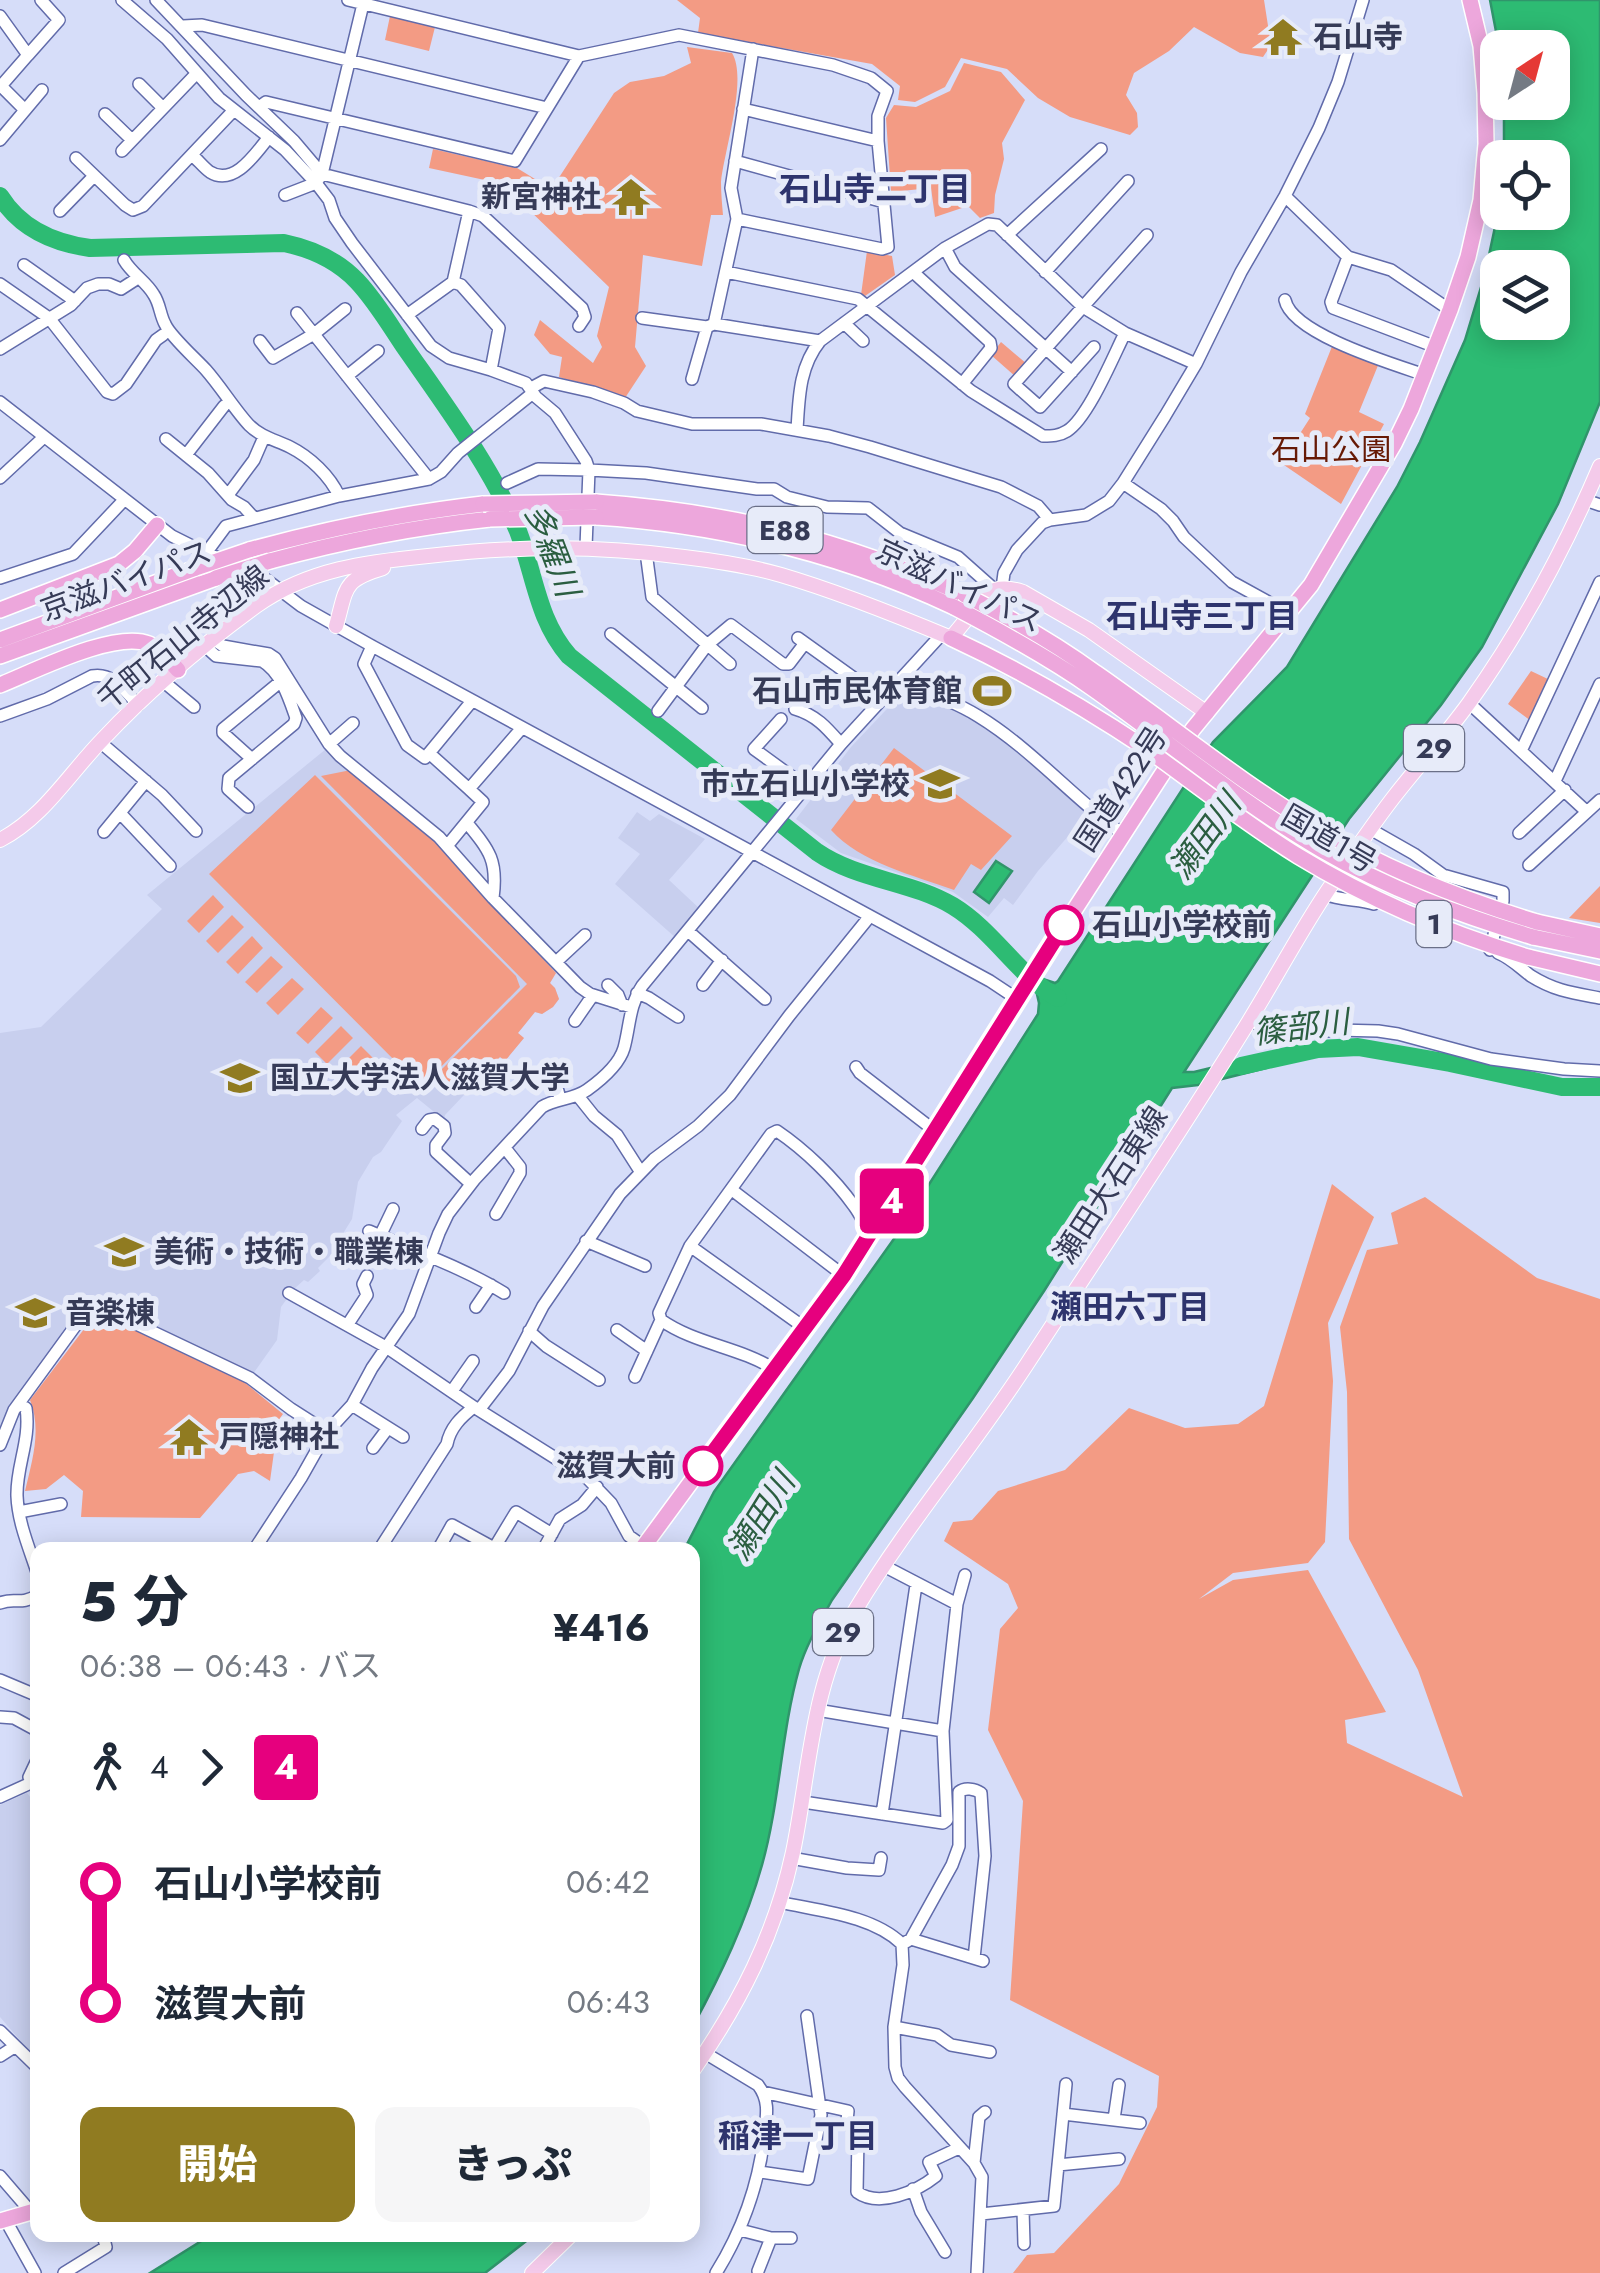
<!DOCTYPE html>
<html lang="ja">
<meta charset="utf-8">
<style>
body{margin:0;font-family:Jost,"Noto Sans JP",sans-serif;background:#f6f6f7;color:#1f2937;height:100vh;display:flex;flex-direction:column;font-size:38px;white-space:nowrap}
*{box-sizing:border-box;margin:0}
p{font-size:32px;color:#747a83}
.icon{flex:none;width:55px;height:55px;fill:none;stroke:currentColor;stroke-width:2;stroke-linecap:round;stroke-linejoin:round}
.map{position:relative;flex:1;overflow:hidden}
.panel{position:absolute;left:30px;top:1542px;width:670px;height:700px;display:flex;flex-direction:column;background:#fff;border-radius:20px;box-shadow:0 5px 25px #0003}
.panel>*{flex:none}
.badge{padding:0 20px;border-radius:8px;font-size:35px;line-height:65px}
.needle{width:65px;rotate:36deg}
.fabs{position:absolute;left:1480px;top:30px;display:grid;gap:20px}
.fabs a{display:grid;place-items:center;width:90px;height:90px;border-radius:20px;background:#fff;box-shadow:0 5px 25px #0003;font-size:50px}
.map>.badge{position:absolute;translate:-50% -50%;box-shadow:0 0 0 5px #fff}
.legs{display:flex;align-items:center;gap:15px;height:110px;padding:0 50px;font-size:32px}
.legs p{margin-inline-start:auto}
.head{display:flex;align-items:center;justify-content:space-between;height:170px;padding:0 50px}
h1{font-size:55px;font-weight:800;line-height:75px}
.button{display:flex;gap:20px;margin-top:auto;padding:20px 50px}
.button a{flex:1;height:115px;border-radius:20px;background:#907b21;color:#fff;font-size:40px;font-weight:800;line-height:115px;text-align:center}
.button a+a{background:#f6f6f7;color:#1f2937}
ul{padding:0 50px;list-style:none}
li{display:flex;align-items:center;gap:35px;height:120px;font-size:38px}
li i{display:grid;place-items:center;width:15px;height:100%;margin:0 12px;background:currentColor}
li i::after{content:'';width:25px;height:25px;margin:-12px;border:8px solid;border-radius:50%;background:#fff}
li p{margin-inline-start:auto}
li:first-child i{background:linear-gradient(#0000 50%,currentColor 0)}
li:last-child i{background:linear-gradient(currentColor 50%,#0000 0)}
.map>svg:first-child{display:block}
.built{fill:#c8cfee}
.green{fill:#f39b84}
.water{fill:#2dbb73;stroke:#30956b;stroke-width:2.5;fill-rule:evenodd}
.lines{fill:none;stroke-linecap:round;stroke-linejoin:round}
.river{stroke:#2dbb73;stroke-width:18}
.minor-casing{stroke:#616baa;stroke-width:14}
.major-casing{stroke:#fff;stroke-width:16}
.highway-casing{stroke:#fff;stroke-width:18}
.minor{stroke:#fff;stroke-width:11}
.major{stroke:#f4caea;stroke-width:14}
.highway{stroke:#eda7dc;stroke-width:15}
.highway-bridge-casing{stroke:#fff;stroke-width:18;stroke-linecap:butt}
.highway-bridge{stroke:#eda7dc;stroke-width:15}
.line-1-casing{stroke:#fff;stroke-width:22}
.line-1{stroke:#e6007e;stroke-width:15}
.stop-1-dot{fill:#fff;stroke:#e6007e;stroke-width:5}
.labels{text-anchor:middle;stroke-width:10;stroke-linejoin:round;paint-order:stroke}
.shield{fill:#e7ebf9;stroke:#6b7088;stroke-width:2.5}
.shield-label{font-size:28px;font-weight:bold;fill:#363b57}
.poi-label{font-size:30px;font-weight:bold;fill:#363b57;stroke:#e7ebf9;text-anchor:start}
.park-label{font-size:30px;fill:#671a05;stroke:#e7ebf9}
.street-label{font-size:30px;fill:#363b57;stroke:#e7ebf9}
.stop-label{font-size:30px;font-weight:bold;fill:#363b57;stroke:#e7ebf9;text-anchor:start}
.neighbourhood-label{font-size:32px;font-weight:bold;fill:#2e346d;stroke:#e7ebf9}
.water-label{font-size:32px;font-style:italic;fill:#2b5e40;stroke:#e7ebf9}
</style>
<div class="map">
<svg width="1600" height="2273" viewBox="0 0 1600 2273">
<rect width="100%" height="100%" fill="#d6ddf9"/>
<path class="built" d="M910,689L966,712L994,729L1089,812L1038,871L1013,905L1004,898L988,917L953,892L841,853L796,819L851,747L902,693Z
M326,749L433,839L556,973L550,983L555,988L559,999L553,1007L542,1014L535,1012L518,1033L524,1038L505,1061L500,1057L445,1115L444,1120L417,1098L396,1115L402,1121L381,1152L373,1157L358,1182L352,1219L344,1232V1242L318,1268L320,1271L308,1282L304,1280L294,1289L281,1307L277,1340L253,1374L91,1299L0,1434V1033L41,1027L162,909L147,895Z
M637,812L650,821L659,814L705,839L669,880L700,909L676,938L615,884L640,854L618,838Z
M27,1793L38,1807L37,2060L0,2017V1805Z"/>
<path class="green" d="M677,0H1264L1271,45L1263,57L1240,53L1194,27L1169,51L1134,73L1126,95L1137,113L1138,127L1130,135L1070,117L1038,98L1007,69L961,58L945,87L915,102L898,100L900,86L872,64L698,33L700,18Z
M390,16L435,27L429,51L385,40Z
M687,47L732,53C748,79 724,151 721,182C721,193 722,204 723,215H711L702,266L643,255L635,347L646,366L625,398L559,377L562,357L550,354L534,335L540,320L593,363L602,347L597,336L609,287L527,208L560,176L614,93L630,82L664,76L691,63Z
M964,63L1001,72L1025,100L1002,143L1004,159L995,195L994,213L980,218L968,206L935,217L931,188L891,192L886,118L894,105L916,107L950,91Z
M433,149L517,168L543,184L523,207L494,182L429,168Z
M867,251L892,256L895,275L865,296L861,295Z
M1001,342L1027,364L1016,377L991,355Z
M1333,344L1379,363L1359,412L1384,424L1341,504L1281,463L1310,418L1305,414Z
M1531,671L1550,680L1531,721L1508,704Z
M894,748L1012,836L981,870L971,864L954,890C913,875 861,863 831,830Z
M351,770L433,839L556,973L550,983L555,988L559,999L553,1007L542,1014L535,1012L518,1033L524,1038L505,1061L500,1057L465,1095L437,1074L527,984L321,776Z
M315,775L516,976L520,987L424,1084L419,1085L209,874Z
M1600,886V923L1569,918Z
M213,895L224,907L199,933L187,921Z
M232,915L244,927L218,953L206,941Z
M252,936L263,948L238,974L226,962Z
M271,956L283,967L257,993L245,982Z
M292,978L304,989L278,1015L266,1003Z
M321,1007L333,1018L308,1044L296,1033Z
M341,1026L353,1038L327,1064L315,1052Z
M361,1046L373,1058L347,1084L335,1072Z
M1332,1184L1374,1217L1328,1323L1333,1381L1325,1542L1308,1563L1233,1573L1199,1599L1233,1580L1308,1570L1386,1712L1345,1720L1347,1743L1463,1797L1418,1670L1349,1539L1347,1392L1340,1327L1367,1250L1398,1244L1391,1213L1425,1197L1537,1278L1600,1299V2273H1013L1027,2255L1054,2253L1119,2184L1157,2107L1159,2076L1010,2000L1023,1801L988,1730L1000,1629L1018,1608L1008,1584L944,1541L953,1522L972,1520L998,1491L1065,1470L1129,1408L1185,1428L1238,1424L1264,1406Z
M97,1312L244,1382L283,1414C274,1427 262,1438 274,1452L270,1481L254,1471L238,1474L200,1518L81,1517L83,1491L64,1475L46,1489L25,1491C32,1461 42,1430 30,1400Z"/>
<path class="water" d="M1490,0H1600V402L1558,504L1482,647L1441,705L1349,819L1184,1072H1194L1264,1055L1266,1068L1198,1085L1172,1088L1044,1291L973,1398L832,1600C820,1622 806,1645 799,1669C781,1733 780,1801 762,1865C746,1922 721,1974 693,2026L692,1550H684L714,1492L896,1236L1038,1014L1039,1003L1036,990L1043,979L1055,983L1058,981L1213,742L1287,667L1397,487L1420,442L1465,340L1485,274L1498,213L1552,212V158L1504,157V103L1552,102V48L1499,47ZM1498,268H1552V322H1498Z
M996,861L1012,871L989,903L974,892Z
M211,2235H534L485,2273H150Z"/>
<g class="lines">
<path class="river" d="M0,196C20,228 53,243 90,248L284,243C313,249 337,260 357,281C376,301 391,327 406,349C445,405 492,468 518,531C535,575 537,619 569,656L817,852C858,880 911,881 953,906C994,931 1020,978 1058,998
M1241,1066L1318,1049L1358,1047L1450,1063L1562,1087H1600"/>
<g class="minor-casing">
<path id="minor" d="M122,0L167,39L219,98L285,150L316,183L329,200L335,218L352,243L431,346L449,358L491,370L526,383L536,397L555,413L586,461L589,470L586,547
M156,0L246,95L294,141L322,174L469,211L483,216L582,308L585,317L579,326
M348,0L579,56L679,35L833,65L871,78L887,91L878,116V141L888,247L882,249L737,219
M0,16L28,55L59,20L41,0
M183,26L202,25L547,108
M753,49L731,188L737,219L714,324L820,341
M139,84L163,108
M0,85L25,110
M1,86L28,55
M259,107L266,102L515,161L579,56
M743,109L878,141
M105,114L132,140
M0,140L42,90
M122,151L196,74
M192,155C198,160 204,168 210,172C234,187 256,153 269,137
M76,158L125,205L133,210L143,206L234,110
M735,161L884,202
M285,195L316,183L322,174L364,0
M1285,196L1348,257L1391,270L1450,310
M60,211L94,176
M1007,235L1101,149
M945,248L955,267L1072,372
M1348,257L1331,302L1333,308L1436,347
M124,260C132,274 146,281 154,295C160,304 160,315 165,324C170,336 196,359 206,370C221,387 235,410 249,425C261,437 276,440 290,447C310,457 330,476 339,496
M24,265L75,301
M726,272L858,299L971,391L1043,436C1052,436 1059,436 1067,431C1088,418 1113,357 1125,333
M913,272L990,342L991,348L962,384
M1045,272L1128,181
M453,282L461,285L499,328L491,370
M0,284L49,318L107,392L113,394L126,384L156,340L163,335
M1285,300C1292,334 1393,364 1425,375
M297,313L429,479
M407,315L453,282L469,211
M642,318L707,327L714,324
M844,323L863,341
M260,341L273,358L314,334L345,309
M1094,347L1040,407L1014,384L1147,235
M0,349L71,305L87,288L98,284H109L121,289L138,278
M347,376L378,351
M692,379L707,327
M531,388L544,381L593,392L624,403L637,411L692,424H761L829,436L870,447L1001,487L1038,506L1050,520
M0,402L172,536L206,553L259,574L301,606L372,646L990,981L1017,999
M797,430C799,398 799,367 820,341L945,248L988,224L997,225L1083,307L1125,333L1196,364
M166,439L208,473L232,500L244,507L254,518
M186,455L224,406
M0,478L44,437
M507,483L538,469L589,470L646,473L757,489H774L787,497L827,507L868,508L900,533L958,557L994,589
M1123,483L1161,509L1173,521L1184,537L1232,582L1290,614
M228,495L254,460L264,437
M1585,500L1600,505
M646,552L652,597L730,664
M206,553L226,526L339,496L429,479L441,472L458,453L533,393
M0,578L73,554L124,500
M1002,588L1004,573L1017,550L1042,523L1050,520L1086,515L1109,501L1123,483L1165,416L1196,364L1241,272L1285,196L1319,128L1338,82L1363,0
M611,634L702,708
M798,638L883,699
M214,640L223,646L269,654L275,658L329,744L340,756L439,837L493,898L580,987L590,994L631,1007
M372,646L364,664L407,745L425,758L472,701
M206,647L216,656L262,661C281,672 289,698 296,718L294,724L229,778L228,789L248,807
M164,682L194,707
M899,682C925,692 954,701 978,716C1032,749 1073,798 1124,835
M1469,703L1587,812
M795,709C816,715 827,728 841,744
M658,711L707,645L731,625L783,664H789L805,643
M0,716L47,699L92,676C113,672 125,691 138,705
M781,719L754,749L806,787
M100,742L162,795L196,831
M329,744L353,723
M1521,751L1600,582
M429,753L469,789L521,729
M252,759L223,733V729L280,682
M1555,781L1600,684
M120,813L170,866
M467,823C490,851 498,861 493,898
M1370,829L1414,854L1443,875L1503,892V901L1490,950
M104,832L146,781
M1519,833L1565,790
M447,846L483,802L469,789
M1529,865L1600,800
M1325,894C1341,901 1358,899 1374,904
M688,931L765,999
M1498,953C1511,958 1520,968 1531,976C1555,991 1573,993 1600,998
M556,962L585,935
M608,985L618,995L622,1005
M703,985L722,960
M637,993L649,998L678,1017
M1250,1020L1277,1036L1337,1030L1378,1031L1398,1034L1491,1059L1564,1069L1600,1071
M575,1021L593,995
M551,1067L544,1078L558,1091L560,1099
M856,1067L860,1073L935,1131
M578,1096L594,1116L617,1135L640,1171
M422,1129L429,1120L435,1119L444,1126L445,1133L436,1145V1152L471,1184
M732,1190L843,1275
M496,1214L520,1173V1167L505,1148
M369,1231C414,1251 462,1267 504,1293
M380,1236L393,1209
M586,1241L645,1266
M690,1246L805,1328
M289,1293L386,1347L474,1407L587,1478L611,1503L629,1536L643,1546
M476,1307L491,1285
M348,1324L367,1295L363,1284L367,1276
M617,1330L647,1351
M529,1331L546,1346L599,1380
M774,1369C739,1347 695,1344 661,1320L659,1313L690,1246L771,1134L777,1131C805,1150 834,1178 854,1206C860,1214 865,1225 871,1234
M635,1377L661,1320
M452,1391L473,1361
M19,1404L26,1408C31,1440 16,1466 17,1496C18,1523 30,1550 38,1575
M352,1405L403,1437
M479,1410L509,1371L543,1306L620,1194L654,1159L698,1126L730,1095L789,1016L870,916
M0,1445L14,1410L92,1303L250,1378L291,1409L327,1432
M373,1448L388,1428
M19,1512L61,1504
M254,1550L301,1478L327,1432L352,1405L372,1368L409,1314L439,1233L448,1214L475,1179L542,1107C556,1098 573,1100 587,1090C601,1080 619,1065 624,1048C630,1026 629,1006 642,986L841,744L942,634
M379,1550L447,1444C450,1428 461,1417 474,1407
M438,1550L452,1525L494,1548
M493,1550L516,1512L552,1534
M543,1550L560,1519L582,1505L597,1487
M0,1603C16,1597 19,1606 38,1595
M957,1604L965,1575
M0,1680L38,1696
M817,1710L943,1731
M0,1717L14,1718L38,1731
M35,1785L29,1777L38,1758
M0,1797L33,1782
M803,1802L943,1823L947,1820L943,1731L957,1604L884,1566
M882,1814L916,1585
M791,1858L847,1868L879,1870L881,1858
M779,1902C819,1911 872,1915 902,1944L903,1965L894,2027L895,2067L898,2078L905,2087L974,2163L982,2177L977,2273
M911,1939L952,1865L959,1846V1792C965,1787 975,1789 981,1793L985,1856L974,1958
M906,1942L911,1939L983,1961
M894,2027L937,2035L951,2045L990,2052
M0,2031L38,2068
M705,2053L758,2085C771,2102 766,2118 764,2138C758,2188 742,2231 716,2273
M0,2056L14,2047
M763,2092L848,2111L847,2121L858,2136L857,2192C879,2208 916,2192 936,2176L929,2162L959,2148
M1063,2114L1140,2123
M1114,2119L1119,2085
M974,2163L979,2117L985,2112
M1058,2165L1119,2159
M760,2172L808,2179L821,2115L807,2016
M0,2176L31,2212
M913,2189L921,2212L945,2252
M1023,2210L1024,2244
M981,2214L1054,2206L1066,2084
M5,2219L35,2273
M740,2230L771,2238H791
M758,2271L771,2238
M64,2273L106,2247L103,2235"/>
</g>
<g class="major-casing">
<path id="major" d="M336,626C347,588 342,580 383,568
M0,840C43,818 69,774 102,740C146,693 204,644 256,606C308,569 367,562 428,556C517,546 596,545 684,557C717,561 750,566 781,575C839,592 896,615 951,638L988,593C999,586 1011,588 1023,592L1089,630L1207,713
M692,2072C740,2003 775,1935 793,1852C810,1770 811,1683 856,1609C907,1524 973,1447 1027,1364C1099,1254 1172,1145 1241,1034C1271,987 1297,936 1328,890C1349,859 1370,828 1393,798C1418,766 1445,736 1469,703C1521,630 1565,548 1600,466
M532,2273L571,2235"/>
</g>
<g class="highway-casing">
<path id="highway" d="M596,502C732,512 841,539 965,595
M596,517C722,525 841,554 954,607
M249,550C326,529 403,513 483,504
M270,561C343,541 415,527 490,519
M0,610L119,564L135,551L157,525
M951,638C1020,670 1085,708 1148,750
M0,640L196,568
M0,656L216,578
M0,685C35,671 115,630 149,644C161,649 170,661 178,670
M1537,922L1600,936
M1533,937L1600,951
M1528,957L1600,974
M641,1550L843,1275L902,1184L1002,1022L1161,776L1193,729L1311,585L1394,444L1411,409L1450,310L1468,257L1481,200L1486,144L1485,93L1481,46L1470,0
M0,2221L38,2210"/>
</g>
<use href="#minor" class="minor"/>
<use href="#major" class="major"/>
<use href="#highway" class="highway"/>
<g class="highway-bridge-casing">
<path id="highway-bridge" d="M483,504L596,502
M490,519L596,517
M196,568L249,550
M216,578L270,561
M965,595C1011,618 1055,643 1096,673C1171,725 1242,784 1321,830C1389,871 1461,899 1537,922
M954,607C1002,632 1048,657 1092,688C1169,742 1241,803 1322,850C1389,889 1460,915 1533,937
M1148,750C1198,786 1246,824 1298,856C1370,900 1448,933 1528,957"/>
</g>
<use href="#highway-bridge" class="highway-bridge"/>
</g>
<g class="lines">
<g class="line-1-casing">
<path id="line-1" d="M703,1466L844,1275L1064,925"/>
</g>
<use href="#line-1" class="line-1"/>
</g>
<defs>
<g id="temple-bare" transform="scale(3)"><path d="M0-6L5-2H3V0L6.5 2.5H4V6H1.5V3h-3V6H-4V2.5H-6.5L-3 0V-2H-5Z" fill="#907b21" stroke="#e7ebf9" stroke-width="2.5" paint-order="stroke"/></g>
<g id="stadium-bare" transform="scale(3)"><path d="M0-5a6.5 5 0 1 0 0 10a6.5 5 0 1 0 0-10ZM-3.5-1.8h7v3.6h-7Z" fill="#907b21" stroke="#e7ebf9" stroke-width="2.5" paint-order="stroke"/></g>
<g id="school-bare" transform="scale(3)"><path d="M0-5L7-2L0 1L-7-2ZM-4 1L0 2.5L4 1V4Q0 6-4 4Z" fill="#907b21" stroke="#e7ebf9" stroke-width="2.5" paint-order="stroke"/></g>
<g id="university-bare" transform="scale(3)"><path d="M0-5L7-2L0 1L-7-2ZM-4 1L0 2.5L4 1V4Q0 6-4 4Z" fill="#907b21" stroke="#e7ebf9" stroke-width="2.5" paint-order="stroke"/></g>
</defs>
<g fill-rule="evenodd">
<use href="#temple-bare" x="1283" y="37"/>
<use href="#temple-bare" x="631" y="197"/>
<use href="#stadium-bare" x="992" y="691"/>
<use href="#school-bare" x="940" y="784"/>
<use href="#university-bare" x="240" y="1078"/>
<use href="#university-bare" x="124" y="1252"/>
<use href="#university-bare" x="35" y="1313"/>
<use href="#temple-bare" x="189" y="1437"/>
</g>
<g class="stop-1-dot">
<circle cx="1064" cy="925" r="18"/>
<circle cx="703" cy="1466" r="18"/>
</g>
<g class="labels">
<g class="shield">
<rect x="747.5" y="507" width="75" height="46" rx="8"/>
<rect x="1404" y="725" width="60" height="46" rx="8"/>
<rect x="1416.5" y="901" width="35" height="46" rx="8"/>
<rect x="813" y="1609" width="60" height="46" rx="8"/>
</g>
<g class="shield-label">
<text x="785" y="540">E88</text>
<text x="1434" y="758">29</text>
<text x="1434" y="934">1</text>
<text x="843" y="1642">29</text>
</g>
<g class="poi-label">
<text x="1313" y="47">石山寺</text>
<text x="601" y="207" text-anchor="end">新宮神社</text>
<text x="962" y="701" text-anchor="end">石山市民体育館</text>
<text x="910" y="794" text-anchor="end">市立石山小学校</text>
<text x="270" y="1088">国立大学法人滋賀大学</text>
<text x="154" y="1262">美術・技術・職業棟</text>
<text x="65" y="1323">音楽棟</text>
<text x="219" y="1447">戸隠神社</text>
</g>
<g class="park-label">
<text x="1331" y="460">石山公園</text>
</g>
<g class="street-label">
<text transform="translate(126 581) rotate(-20)" y="10">京滋バイパス</text>
<text transform="translate(959 586) rotate(25)" y="10">京滋バイパス</text>
<text transform="translate(183 638) rotate(-39)" y="10">千町石山寺辺線</text>
<text transform="translate(1121 789) rotate(-57)" y="10">国道422号</text>
<text transform="translate(1329 839) rotate(30)" y="10">国道1号</text>
<text transform="translate(1111 1185) rotate(-57)" y="10">瀬田大石東線</text>
</g>
<g class="stop-label">
<text x="1092" y="935">石山小学校前</text>
<text x="676" y="1476" text-anchor="end">滋賀大前</text>
</g>
<g class="neighbourhood-label">
<text x="875" y="200">石山寺二丁目</text>
<text x="1202" y="627">石山寺三丁目</text>
<text x="1130" y="1318">瀬田六丁目</text>
<text x="798" y="2147">稲津一丁目</text>
</g>
<g class="water-label">
<text transform="translate(552 550) rotate(69)" y="11">多羅川</text>
<text transform="translate(1205 836) rotate(-54)" y="11">瀬田川</text>
<text transform="translate(1301 1027) rotate(-7)" y="11">篠部川</text>
<text transform="translate(761 1516) rotate(-58)" y="11">瀬田川</text>
</g>
</g>
</svg>
<div class="fabs">
<a><svg class="needle" viewBox="-14 -14 28 28"><path d="M0-13l5 13h-10z" fill="#e53935"/><path d="M0 13l5-13h-10z" fill="#747a83"/></svg></a>
<a><svg class="icon" aria-label="locate" viewBox="0 0 24 24"><circle cx="12" cy="12" r="6"/><path d="M12 2v4M12 18v4M2 12h4M18 12h4"/></svg></a>
<a><svg class="icon" aria-label="layers" viewBox="0 0 24 24"><path d="M12 4l9 5-9 5-9-5zM3 14l9 5 9-5"/></svg></a>
</div>
<b class="badge" style="left:892px;top:1201px;background:#e6007e;color:#fff">4</b>
<section class="panel">
<div class="head"><div><h1>5 分</h1><p>06:38 – 06:43 · バス</p></div><b>¥416</b></div>
<div class="legs"><svg class="icon" aria-label="walk" viewBox="0 0 24 24"><circle cx="13" cy="4" r="2"/><path d="M13 8l-2 6 4 7M11 14l-3 7M7 12l3-4h3l4 4"/></svg>4<svg class="icon" aria-label="forward" viewBox="0 0 24 24"><path d="M9 5l7 7-7 7"/></svg><b class="badge" style="background:#e6007e;color:#fff">4</b></div>
<ul>
<li><i style="color:#e6007e"></i><b>石山小学校前</b><p>06:42</p></li>
<li><i style="color:#e6007e"></i><b>滋賀大前</b><p>06:43</p></li>
</ul>
<div class="button"><a>開始</a><a>きっぷ</a></div>
</section>
</div>
